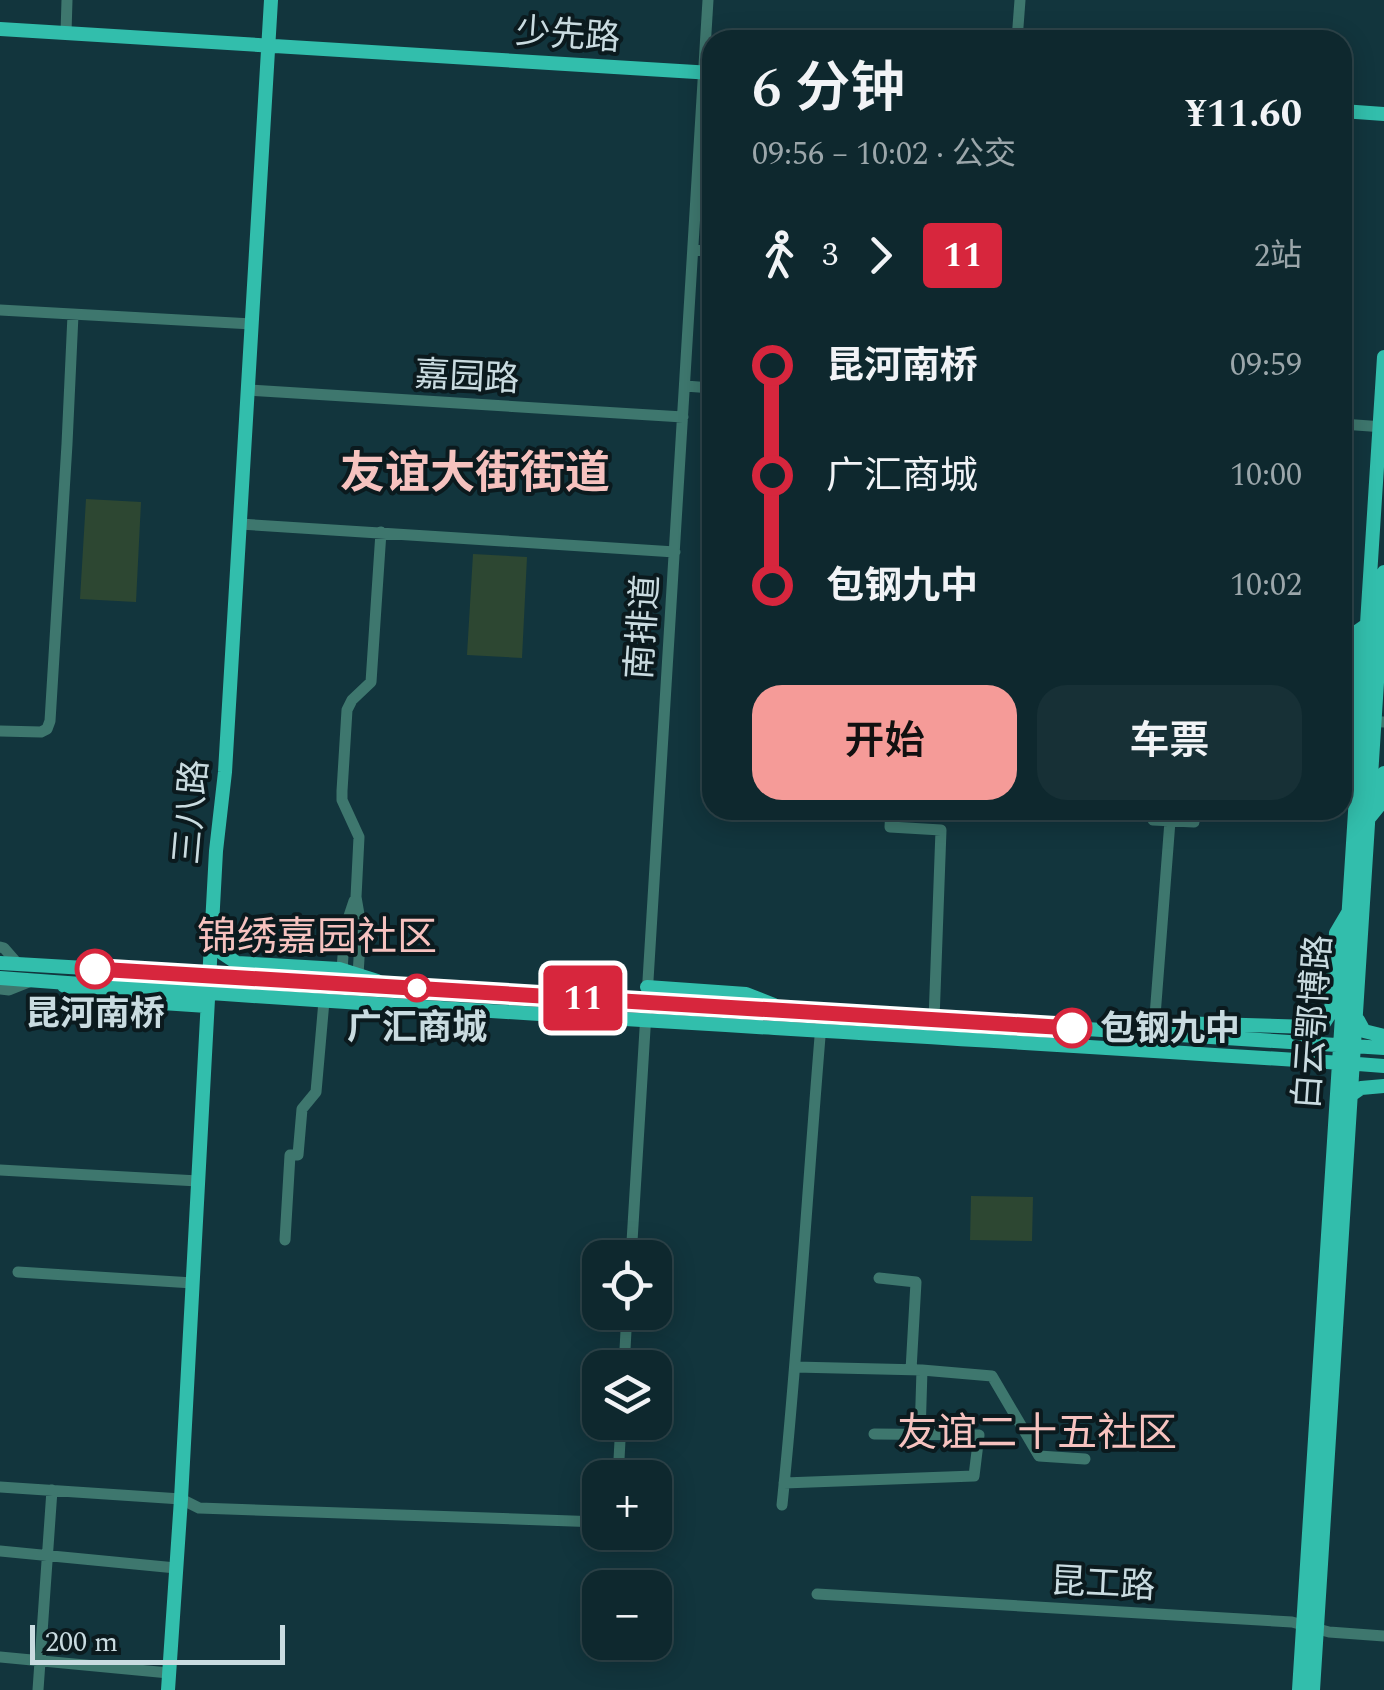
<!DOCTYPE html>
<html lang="zh">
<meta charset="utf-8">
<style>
body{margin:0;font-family:Spectral,"Noto Sans SC",serif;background:#173036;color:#f1f3f6;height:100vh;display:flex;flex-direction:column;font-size:38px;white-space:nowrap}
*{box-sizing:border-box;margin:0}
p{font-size:32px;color:#9ba6aa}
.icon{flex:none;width:55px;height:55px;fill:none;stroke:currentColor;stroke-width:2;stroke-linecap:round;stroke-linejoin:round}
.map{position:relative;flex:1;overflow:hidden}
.side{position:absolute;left:702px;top:30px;width:650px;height:790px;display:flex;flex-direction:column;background:#0e282e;border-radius:30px;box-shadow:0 5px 25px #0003,0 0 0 2px #2e444a}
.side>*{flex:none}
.badge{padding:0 20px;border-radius:8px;font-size:35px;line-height:65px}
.fabs{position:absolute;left:582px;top:1240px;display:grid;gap:20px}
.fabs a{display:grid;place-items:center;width:90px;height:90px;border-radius:20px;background:#0e282e;box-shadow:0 5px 25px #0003,0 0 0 2px #2e444a;font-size:50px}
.scale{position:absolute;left:30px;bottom:25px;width:255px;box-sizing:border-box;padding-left:10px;border:5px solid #c9dbe0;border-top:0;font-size:28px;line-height:35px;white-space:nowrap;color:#c9dbe0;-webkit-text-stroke:8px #0b1a1e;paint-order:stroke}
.map>.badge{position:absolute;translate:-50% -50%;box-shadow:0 0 0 5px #fff}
.legs{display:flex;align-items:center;gap:15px;height:110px;padding:0 50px;font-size:32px}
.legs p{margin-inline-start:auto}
.summary{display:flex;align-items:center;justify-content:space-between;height:170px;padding:0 50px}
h1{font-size:55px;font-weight:600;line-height:75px}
.cta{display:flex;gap:20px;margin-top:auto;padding:20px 50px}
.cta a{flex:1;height:115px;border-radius:30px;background:#f59b98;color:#111;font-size:40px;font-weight:600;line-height:115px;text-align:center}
.cta a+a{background:#173036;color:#f1f3f6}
ul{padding:0 50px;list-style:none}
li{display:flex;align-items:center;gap:35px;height:110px;font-size:38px}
li i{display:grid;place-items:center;width:15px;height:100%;margin:0 12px;background:currentColor}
li i::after{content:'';width:25px;height:25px;margin:-12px;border:8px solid;border-radius:50%;background:#0e282e}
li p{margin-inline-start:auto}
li:first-child i{background:linear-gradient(#0000 50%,currentColor 0)}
li:last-child i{background:linear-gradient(currentColor 50%,#0000 0)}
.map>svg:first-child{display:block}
.green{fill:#2d4732}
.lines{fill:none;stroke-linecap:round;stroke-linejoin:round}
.minor{stroke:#3e776e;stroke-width:11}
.major{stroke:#32beac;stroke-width:14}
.line-1-casing{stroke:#fff;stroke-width:22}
.line-1{stroke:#d7263d;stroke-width:15}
.stop-1-dot{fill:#fff;stroke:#d7263d;stroke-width:5}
.labels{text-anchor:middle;stroke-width:8;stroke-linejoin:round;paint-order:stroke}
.street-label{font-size:35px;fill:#c9dbe0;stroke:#0b1a1e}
.stop-label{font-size:35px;font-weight:bold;fill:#c9dbe0;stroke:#0b1a1e}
.quarter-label{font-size:40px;fill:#f6c2bf;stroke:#0b1a1e}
.district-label{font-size:45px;font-weight:bold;fill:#f6c2bf;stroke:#0b1a1e}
</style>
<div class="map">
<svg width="1384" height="1690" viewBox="0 0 1384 1690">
<rect width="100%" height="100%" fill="#12353d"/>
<path class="green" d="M86,499L141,502L136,602L80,599Z
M473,554L527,557L522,658L467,655Z
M971,1196L1033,1197L1032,1241L970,1240Z"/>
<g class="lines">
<path class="minor" d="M66,33L67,0
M1017,40L1020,0
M693,250L712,251
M0,310L252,324
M685,386L712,388
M248,390L683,417
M1342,424L1384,427
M240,524L675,552
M1342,720L1384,722
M0,731L41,732L47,729L50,721L67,444L73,315
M891,810L890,827L941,830L934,1020
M1154,810L1153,820L1194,822L1195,810
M0,947L4,948L18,964
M342,970L345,928L354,901
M358,975L361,926L356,897L359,837L342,800V791L347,710L352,700L371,682L381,532
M0,989L9,990L29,982
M1154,1029L1170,821
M0,1170L198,1181
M285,1240L290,1155H298L302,1109L316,1092L324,1001
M631,1258L708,0
M18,1272L193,1283
M879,1278L916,1282L911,1370
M795,1367L922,1370L992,1376L1039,1456L1085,1459
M624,1368L627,1312
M920,1435L922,1370
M618,1478L621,1422
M784,1483L974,1476L979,1435L874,1434
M0,1487L181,1499L199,1508L600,1522
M782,1505C799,1341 808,1177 822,1013
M0,1551L176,1568
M817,1594L1292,1622L1329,1632L1384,1636
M0,1657L169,1673
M38,1690L52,1490"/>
<path class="major" d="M0,29L712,73
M1342,111L1384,114
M1350,720L1356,636L1358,631L1368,624
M1370,817L1382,802L1384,773
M211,933L222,953L237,963L339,969L377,981
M0,963L646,1001L1384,1048
M0,978C461,1013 923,1034 1384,1066
M63,985L87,998L207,1006
M647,987L746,994L774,1005
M1358,1020L1364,1031L1384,1036
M1156,1029L1176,1023L1310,1027L1324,1023L1331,1012L1336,933L1349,911
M1351,1095L1361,1088L1384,1086
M168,1690L181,1499L216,851L225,772L271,0
M1299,1690L1384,357
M1313,1690L1384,572"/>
</g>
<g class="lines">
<g class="line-1-casing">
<path id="line-1" d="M95,969L1072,1028"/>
</g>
<use href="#line-1" class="line-1"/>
</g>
<g class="stop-1-dot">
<circle cx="95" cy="969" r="18"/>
<circle cx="417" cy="988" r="12"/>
<circle cx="1072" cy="1028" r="18"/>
</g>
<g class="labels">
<g class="street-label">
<text transform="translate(568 34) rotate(4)" y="12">少先路</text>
<text transform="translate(467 376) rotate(3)" y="12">嘉园路</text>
<text transform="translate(642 627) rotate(-86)" y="12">南排道</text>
<text transform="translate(190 812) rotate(-85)" y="12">三八路</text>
<text transform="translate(1312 1022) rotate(-86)" y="12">白云鄂博路</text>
<text transform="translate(1103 1583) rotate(3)" y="12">昆工路</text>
</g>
<g class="stop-label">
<text x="95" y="1025">昆河南桥</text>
<text x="417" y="1039">广汇商城</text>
<text x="1100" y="1040" text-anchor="start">包钢九中</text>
</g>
<g class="quarter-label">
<text x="317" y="950">锦绣嘉园社区</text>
<text x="1037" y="1446">友谊二十五社区</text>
</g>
<g class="district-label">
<text x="475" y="488">友谊大街街道</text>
</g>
</g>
</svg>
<div class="fabs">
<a><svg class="icon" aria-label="locate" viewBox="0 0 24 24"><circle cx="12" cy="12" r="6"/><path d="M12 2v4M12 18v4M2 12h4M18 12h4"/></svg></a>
<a><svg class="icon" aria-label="layers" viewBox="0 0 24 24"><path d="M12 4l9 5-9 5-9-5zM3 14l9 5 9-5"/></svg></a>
<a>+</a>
<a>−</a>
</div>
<div class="scale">200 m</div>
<b class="badge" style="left:583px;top:998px;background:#d7263d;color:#fff">11</b>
<section class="side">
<div class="summary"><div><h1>6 分钟</h1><p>09:56 – 10:02 · 公交</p></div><b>¥11.60</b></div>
<div class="legs"><svg class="icon" aria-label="walk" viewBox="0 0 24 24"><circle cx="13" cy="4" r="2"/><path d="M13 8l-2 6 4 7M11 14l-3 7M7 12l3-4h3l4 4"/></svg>3<svg class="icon" aria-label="forward" viewBox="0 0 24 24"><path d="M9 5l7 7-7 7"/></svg><b class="badge" style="background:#d7263d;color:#fff">11</b><p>2站</p></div>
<ul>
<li><i style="color:#d7263d"></i><b>昆河南桥</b><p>09:59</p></li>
<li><i style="color:#d7263d"></i><span>广汇商城</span><p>10:00</p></li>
<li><i style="color:#d7263d"></i><b>包钢九中</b><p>10:02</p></li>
</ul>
<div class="cta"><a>开始</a><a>车票</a></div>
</section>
</div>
